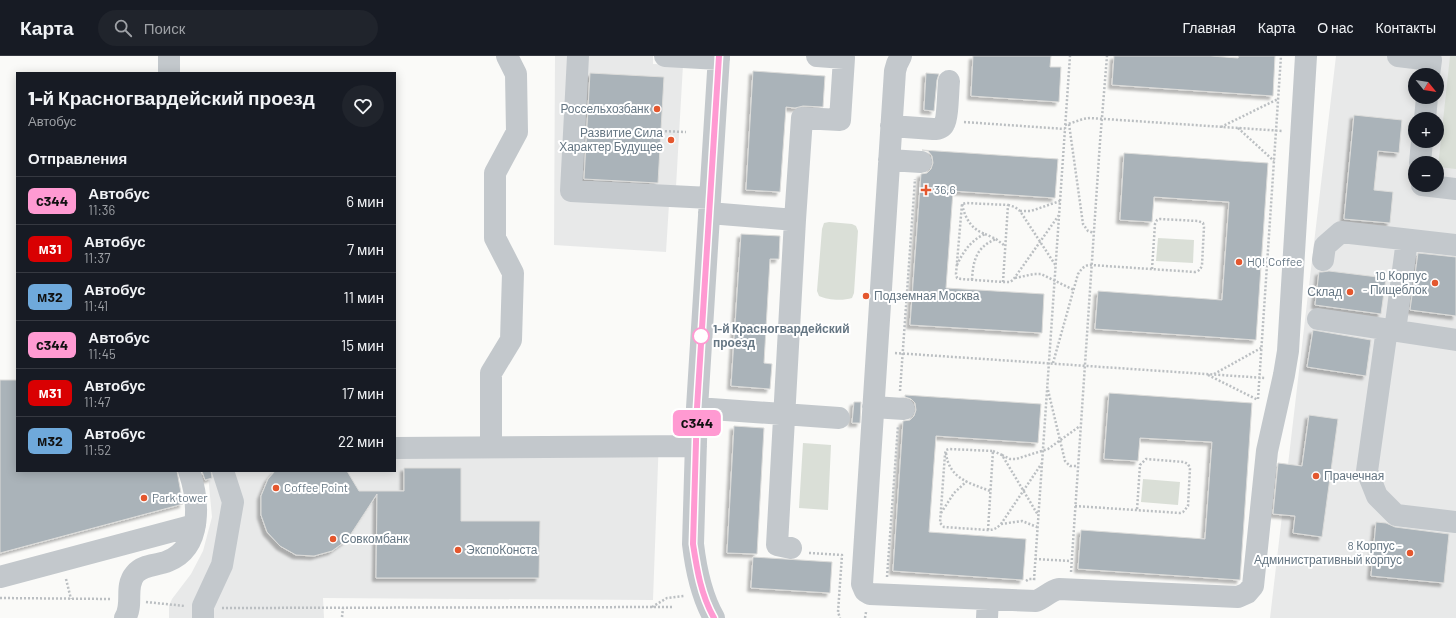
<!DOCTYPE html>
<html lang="ru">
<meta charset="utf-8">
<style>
body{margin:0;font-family:Barlow,sans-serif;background:#20242c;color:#f1f3f6;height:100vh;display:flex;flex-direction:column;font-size:15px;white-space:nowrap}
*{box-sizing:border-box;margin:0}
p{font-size:13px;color:#9ea1a6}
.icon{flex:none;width:22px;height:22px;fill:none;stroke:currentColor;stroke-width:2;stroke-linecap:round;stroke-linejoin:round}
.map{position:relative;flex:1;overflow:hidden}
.sheet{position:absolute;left:16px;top:16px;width:380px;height:400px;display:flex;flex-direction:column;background:#171b24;border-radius:0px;box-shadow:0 2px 10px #0003}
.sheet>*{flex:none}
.badge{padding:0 8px;border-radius:6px;font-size:14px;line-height:26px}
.needle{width:26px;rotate:120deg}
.buttons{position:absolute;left:1408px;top:12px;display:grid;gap:8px}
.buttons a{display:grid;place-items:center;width:36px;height:36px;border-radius:50%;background:#171b24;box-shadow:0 2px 10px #0003;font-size:20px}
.map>.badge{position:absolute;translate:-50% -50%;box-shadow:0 0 0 2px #fff}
h2{padding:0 12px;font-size:15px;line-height:36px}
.round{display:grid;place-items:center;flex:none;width:42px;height:42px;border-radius:21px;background:#20242c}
.headline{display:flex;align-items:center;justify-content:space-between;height:68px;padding:0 12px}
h1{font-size:19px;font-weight:800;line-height:30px}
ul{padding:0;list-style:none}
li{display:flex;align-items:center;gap:12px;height:48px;padding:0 12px;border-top:1px solid #363941}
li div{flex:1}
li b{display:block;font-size:15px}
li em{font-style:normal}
li .badge{min-width:44px;font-weight:700;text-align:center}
header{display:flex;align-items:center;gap:24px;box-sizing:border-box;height:56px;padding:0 20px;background:#171b24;border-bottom:1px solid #363941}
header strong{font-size:19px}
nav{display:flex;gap:22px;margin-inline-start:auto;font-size:14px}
.search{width:280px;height:36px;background:#20242c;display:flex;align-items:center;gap:10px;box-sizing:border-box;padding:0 14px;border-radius:22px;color:#9ea1a6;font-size:15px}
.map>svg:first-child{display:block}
.built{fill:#e8e9e9;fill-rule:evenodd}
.green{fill:#dadfd7}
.building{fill:#aab3b9;stroke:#dcdcda;filter:url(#shadow)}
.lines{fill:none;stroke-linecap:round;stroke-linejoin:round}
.path{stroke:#bbbfc2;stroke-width:2.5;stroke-dasharray:2 2;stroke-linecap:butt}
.minor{stroke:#c3c8cc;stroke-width:22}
.line-casing{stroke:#fff;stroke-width:9}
.line{stroke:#ff9ad2;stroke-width:6}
.poi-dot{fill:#e4572e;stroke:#fff;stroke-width:1.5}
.stop-dot{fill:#fff;stroke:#ff9ad2;stroke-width:2}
.labels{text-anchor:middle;stroke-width:4;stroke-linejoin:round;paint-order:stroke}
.poi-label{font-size:12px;fill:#657683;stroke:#fff;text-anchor:start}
.stop-label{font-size:12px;font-weight:bold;fill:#657683;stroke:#fff;text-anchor:start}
</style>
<header>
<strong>Карта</strong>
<div class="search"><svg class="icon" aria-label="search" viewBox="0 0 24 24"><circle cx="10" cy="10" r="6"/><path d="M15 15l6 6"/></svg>Поиск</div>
<nav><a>Главная</a><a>Карта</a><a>О нас</a><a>Контакты</a></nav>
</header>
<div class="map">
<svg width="1456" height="562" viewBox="0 0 1456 562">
<defs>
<filter id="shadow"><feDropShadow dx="-3.5" dy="3.5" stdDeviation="1" flood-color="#0004"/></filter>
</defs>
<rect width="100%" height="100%" fill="#fafaf8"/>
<path class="built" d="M555,0H653V8L683,9L675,148H669L666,196L554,189Z
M1336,0H1456V562H1270ZM1415,19H1437V41H1415ZM1415,63H1437V85H1415ZM1415,107H1437V129H1415Z
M659,381L653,544L323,542L324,562H169V550L172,543L191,518L203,495L212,461L208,419L207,415H395V384Z"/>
<path class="green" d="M1450,0H1456V113L1438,111Z
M829,166L852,168L856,170L858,175L854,237L852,242C843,245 827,244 819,240L817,235L822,173L824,167Z
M1158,182L1194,184L1193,207L1156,205Z
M803,387L831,389L828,454L799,452Z
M1143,423L1180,426L1178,449L1141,446Z"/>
<path class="building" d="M973,0H1051L1050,11H1061L1059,46L971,40Z
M1114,0H1211L1238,2L1239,0H1275L1273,40L1112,29Z
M753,15L825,20L823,51L803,50L795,52L786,51L780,136L746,134Z
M590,17L664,21L658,127L584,123Z
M926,17L939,18L937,24L934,55L924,54Z
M1354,59L1402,64L1399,97L1378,95L1374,134L1393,136L1390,167L1344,163Z
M922,94L1058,103L1055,142L953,135L946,232L1044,238L1042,277L910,269L921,118L927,117L931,113L933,107L932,100L928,95Z
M1124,97L1268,107L1256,284L1095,273L1098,235L1222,244L1229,146L1154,141L1152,166L1120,164Z
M741,178L780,180L779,203H770L764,307L772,308L770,333L731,330Z
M1418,197L1456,201V260L1410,254Z
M1329,215L1386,222L1381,258L1315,249L1319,216H1322Z
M1313,274L1371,284L1366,320L1307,311Z
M0,324H17V415H177L183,448L0,497Z
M1109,337L1252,347L1240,524L1078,513L1081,474L1205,483L1212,386L1140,382L1138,405L1104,403Z
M905,339L1041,348L1038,387L936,380L929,476L1026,483L1023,524L893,515L903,365L910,364L914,360L916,354L915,347L911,343L905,341Z
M854,346H861L860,367H852Z
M1309,359L1338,363L1322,481L1293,477L1295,460L1273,458L1278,407L1302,410Z
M734,370L764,372L757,498L727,497Z
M404,412H461V465H540L539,522H376L377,438L347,484L332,495L314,500L296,499L280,490L267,476L261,459V440L268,423L275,415H347L359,435H404Z
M202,415H211L212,422L205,424Z
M1376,466L1386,467L1395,471L1449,478L1444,527L1371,520Z
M753,501L832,506L830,537L751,532Z"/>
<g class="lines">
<path class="path" d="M964,66L1065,73
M1069,68L1083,168L1088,175L1094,177
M1065,69L1083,63L1090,62L1283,75
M1221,71L1278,43
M1238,72L1274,105
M661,75L686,76
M1008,149L1015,151L1020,155L1056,210
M1020,155H1031L1060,145
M985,178L996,183L1005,190
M957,209C963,196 971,184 985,178C971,173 965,162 962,148
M1015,222L1034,218H1041L1074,234
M972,224C973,205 976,191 996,183
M1003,226L1008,149L966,147L962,148L956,218L957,222L961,223L1003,226H1010L1013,224L1059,159
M895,297L1265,322
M1053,307L1078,218C1082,212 1085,209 1091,209L1195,216C1199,215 1201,213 1202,209L1204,171L1203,167L1198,165L1160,163L1157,164L1155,168L1152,213
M1214,318L1261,292
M1208,319L1258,344
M1048,334L1065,405L1070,410H1078
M900,335L915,123
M1258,343L1281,0
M993,395L1002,399L1038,459
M946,397C949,423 970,427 990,435
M1002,399L1010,403H1016L1048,393L1080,370
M1075,450L1180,457L1183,456L1188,450L1190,412L1188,408L1184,406L1146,403L1140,409L1137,454
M941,457L954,437L967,425
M1001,468L1022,465L1037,471
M988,474L993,395L949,393L946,394L945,398L940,467L944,471L988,474C994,474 997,472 1001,468L1042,407
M809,497L842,499L838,556L840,562
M1035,503L1071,505
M1071,516L1100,86L1107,0
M887,521L898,370
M66,523L71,543
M1034,524L1070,0
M1026,525L1029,523H1036
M0,542L111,543
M146,546L185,550
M652,551L667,542L684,540
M222,552L672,551
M342,561L343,552
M865,562L866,556"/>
<path class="minor" d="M578,0L571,135L710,142
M665,0L719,3
M901,0L897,8L895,15L862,528L865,535L870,538L1036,545C1044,542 1050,535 1059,533L1238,541L1247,537L1253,530L1267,395L1284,319L1288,295L1306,0
M1398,0L1431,4L1429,19
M169,17V0
M1425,63L1427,41
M891,70L933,73C938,73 942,72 944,68C948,62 948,34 949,25
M889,104L921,106
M1420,107L1422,85
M1422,129L1456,133
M709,157L795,164
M1323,204L1325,190L1341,176L1456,189
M1318,263L1456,284
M1387,273L1367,415L1377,440L1396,459L1456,466
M1395,275L1407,184
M873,351L904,353
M697,352L839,362
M491,391V317L511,284L513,217L495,182V117L517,76L516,18L507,0
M395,392L696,390
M791,492L777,489L795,164L802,62L840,64L844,2L817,0
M0,521L195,469
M125,562C134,548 124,531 135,518C143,508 157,510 168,505C203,491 199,444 189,415
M203,562V550L222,509L233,446L223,415
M714,562C701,539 696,514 693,488L697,352L719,0
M987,562L988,543"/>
</g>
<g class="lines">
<g class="line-casing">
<path id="line" d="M714,562C701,539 697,514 693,488L697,352L719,0"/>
</g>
<use href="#line" class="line"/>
</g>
<g class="poi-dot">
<circle cx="657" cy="53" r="4"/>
<circle cx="671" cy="84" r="4"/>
<path d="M924 128h4v4h4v4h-4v4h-4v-4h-4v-4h4z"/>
<circle cx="1239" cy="206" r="4"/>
<circle cx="1435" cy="227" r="4"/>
<circle cx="1350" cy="236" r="4"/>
<circle cx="866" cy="240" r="4"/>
<circle cx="1316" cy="420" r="4"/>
<circle cx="276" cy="432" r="4"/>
<circle cx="144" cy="442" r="4"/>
<circle cx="333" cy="483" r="4"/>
<circle cx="458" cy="494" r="4"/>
<circle cx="1410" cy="497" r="4"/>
</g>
<circle class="stop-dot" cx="701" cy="280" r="8"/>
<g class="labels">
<g class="poi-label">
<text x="649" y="57" text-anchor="end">Россельхозбанк</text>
<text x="663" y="81" text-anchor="end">Развитие Сила<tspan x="663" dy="14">Характер Будущее</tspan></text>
<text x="934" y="138">36,6</text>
<text x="1247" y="210">HQ! Coffee</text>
<text x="1427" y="224" text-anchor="end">10 Корпус<tspan x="1427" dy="14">- Пищеблок</tspan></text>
<text x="1342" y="240" text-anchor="end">Склад</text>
<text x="874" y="244">Подземная Москва</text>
<text x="1324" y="424">Прачечная</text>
<text x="284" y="436">Coffee Point</text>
<text x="152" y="446">Park tower</text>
<text x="341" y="487">Совкомбанк</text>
<text x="1402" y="494" text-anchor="end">8 Корпус -<tspan x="1402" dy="14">Административный корпус</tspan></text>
<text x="466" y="498">ЭкспоКонста</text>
</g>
<g class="stop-label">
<text x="713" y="277">1-й Красногвардейский<tspan x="713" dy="14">проезд</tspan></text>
</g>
</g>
</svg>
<div class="buttons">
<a><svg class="needle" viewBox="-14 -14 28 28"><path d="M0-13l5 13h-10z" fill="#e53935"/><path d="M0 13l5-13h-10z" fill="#9ea1a6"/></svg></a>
<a>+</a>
<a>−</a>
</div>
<b class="badge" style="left:697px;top:367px;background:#ff9ad2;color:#111">с344</b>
<section class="sheet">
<div class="headline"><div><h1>1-й Красногвардейский проезд</h1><p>Автобус</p></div><a class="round"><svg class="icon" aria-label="heart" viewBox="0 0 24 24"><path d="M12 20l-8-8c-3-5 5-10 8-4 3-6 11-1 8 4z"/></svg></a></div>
<h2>Отправления</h2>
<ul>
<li><span class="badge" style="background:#ff9ad2;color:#111">с344</span><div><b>Автобус</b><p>11:36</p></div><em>6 мин</em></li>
<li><span class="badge" style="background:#d90002;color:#fff">м31</span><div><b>Автобус</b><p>11:37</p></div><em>7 мин</em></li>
<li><span class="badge" style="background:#6fa9db;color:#111">м32</span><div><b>Автобус</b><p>11:41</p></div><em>11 мин</em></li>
<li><span class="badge" style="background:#ff9ad2;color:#111">с344</span><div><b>Автобус</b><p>11:45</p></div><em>15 мин</em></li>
<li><span class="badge" style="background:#d90002;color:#fff">м31</span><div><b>Автобус</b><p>11:47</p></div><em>17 мин</em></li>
<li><span class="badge" style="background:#6fa9db;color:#111">м32</span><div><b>Автобус</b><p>11:52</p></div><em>22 мин</em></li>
</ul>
</section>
</div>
